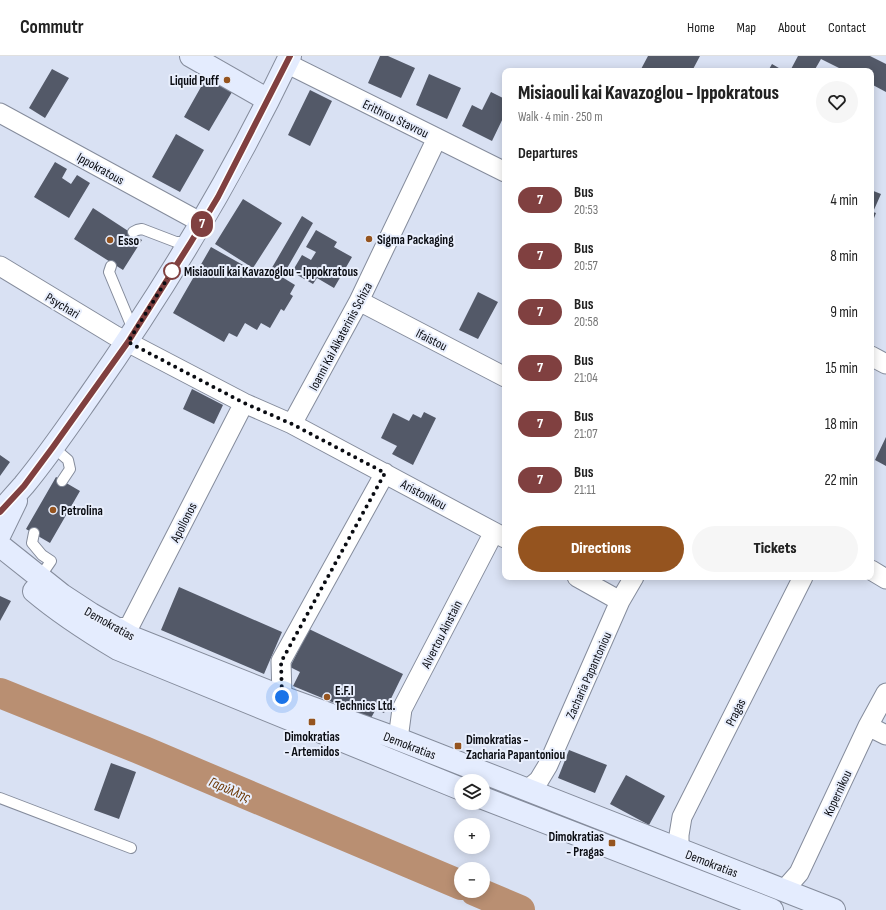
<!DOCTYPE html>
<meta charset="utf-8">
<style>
body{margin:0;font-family:"Sofia Sans Condensed",sans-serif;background:#f6f6f6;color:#222;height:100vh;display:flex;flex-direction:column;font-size:15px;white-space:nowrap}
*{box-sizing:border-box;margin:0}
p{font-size:13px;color:#767676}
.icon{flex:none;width:22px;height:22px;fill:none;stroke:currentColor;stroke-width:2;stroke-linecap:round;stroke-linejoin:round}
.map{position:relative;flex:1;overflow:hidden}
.panel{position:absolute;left:502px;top:12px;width:372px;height:512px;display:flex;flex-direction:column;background:#fff;border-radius:8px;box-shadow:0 2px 10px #0003}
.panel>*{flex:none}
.badge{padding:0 8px;border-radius:13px;font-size:14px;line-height:26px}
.controls{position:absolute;left:454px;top:718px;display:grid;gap:8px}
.controls a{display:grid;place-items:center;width:36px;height:36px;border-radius:50%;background:#fff;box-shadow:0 2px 10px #0003;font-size:20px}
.you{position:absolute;width:20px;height:20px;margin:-10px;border:3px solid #fff;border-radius:50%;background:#1a73e8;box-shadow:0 0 0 6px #1a73e833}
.map>.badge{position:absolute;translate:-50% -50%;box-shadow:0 0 0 2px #fff}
h2{padding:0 16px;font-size:15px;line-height:36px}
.round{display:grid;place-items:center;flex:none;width:42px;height:42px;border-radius:21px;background:#f6f6f6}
.summary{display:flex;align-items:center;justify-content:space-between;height:68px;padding:0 16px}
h1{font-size:19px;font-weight:800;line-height:30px}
.cta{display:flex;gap:8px;margin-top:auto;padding:8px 16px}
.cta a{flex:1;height:46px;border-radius:24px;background:#95541f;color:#fff;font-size:16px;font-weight:800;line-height:46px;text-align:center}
.cta a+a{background:#f6f6f6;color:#222}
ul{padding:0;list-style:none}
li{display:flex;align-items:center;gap:12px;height:56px;padding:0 16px}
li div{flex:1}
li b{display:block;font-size:15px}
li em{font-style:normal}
li .badge{min-width:44px;font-weight:700;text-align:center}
header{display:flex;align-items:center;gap:24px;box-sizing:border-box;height:56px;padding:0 20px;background:#fff;border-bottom:1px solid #e0e0e0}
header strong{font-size:19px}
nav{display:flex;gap:22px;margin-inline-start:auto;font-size:14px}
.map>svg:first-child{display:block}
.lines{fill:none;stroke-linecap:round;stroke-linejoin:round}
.river{stroke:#b98f72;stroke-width:30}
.building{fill:#535968}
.lane-casing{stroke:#858c9c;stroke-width:12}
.street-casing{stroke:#858c9c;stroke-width:21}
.secondary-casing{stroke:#858c9c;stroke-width:24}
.lane{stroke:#fff;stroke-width:10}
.street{stroke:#fff;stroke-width:19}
.secondary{stroke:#e4ecfe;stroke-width:22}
.line-casing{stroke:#fff;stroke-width:9}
.line{stroke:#804040;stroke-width:6}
.walk{stroke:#0a0c12;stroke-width:4;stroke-dasharray:0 7.2}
.poi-dot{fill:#95541f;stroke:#e8eefc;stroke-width:1.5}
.stop-dot{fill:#fff;stroke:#804040;stroke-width:2}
.labels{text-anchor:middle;stroke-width:4;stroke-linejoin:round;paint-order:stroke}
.poi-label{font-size:13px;font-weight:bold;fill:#0a0c12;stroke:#e8eefc;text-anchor:start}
.street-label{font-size:13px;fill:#0a0c12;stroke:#e8eefc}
.stop-label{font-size:13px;font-weight:bold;fill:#0a0c12;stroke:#e8eefc;text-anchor:start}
.water-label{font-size:14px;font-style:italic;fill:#6b3501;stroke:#e8eefc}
</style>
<header>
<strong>Commutr</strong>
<nav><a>Home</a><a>Map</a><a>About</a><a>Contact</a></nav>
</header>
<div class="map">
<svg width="886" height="854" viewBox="0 0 886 854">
<rect width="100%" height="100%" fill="#d9e1f3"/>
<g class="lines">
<path class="river" d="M0,637L144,695L461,829
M475,835L520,854"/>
</g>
<path class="building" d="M380,0H388L415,12L401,42L368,27Z
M648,0H700L692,15H640Z
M798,0H870L886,8V36L871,28V15H845L821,3L814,15H790Z
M772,8L784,15H768Z
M52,13L69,22L45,62L29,52Z
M429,18L461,32L447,63L416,49Z
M206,22L232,36L209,75L184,61Z
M310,34L332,45L310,90L288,79Z
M491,36L505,43V58L492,85L462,70L472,49L482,54Z
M176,78L204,94L180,136L152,121Z
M55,106L67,113L62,122L71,128L77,119L90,127L69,162L34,141Z
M871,134L881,138L873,156L876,157L871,170Z
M243,143L282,167L253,212L215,188Z
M93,152L142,184L123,214L74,183Z
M302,160L313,167L282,221L295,229L290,238L293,240L284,255L281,253L270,272L261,267L257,274L245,267L237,281L229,277L224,286L173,257L211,191L266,222Z
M316,174L337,186L334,191L352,201L334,232L317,222L313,228L292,216L302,199L311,204L316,196L306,191Z
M478,236L498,246L478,283L459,274Z
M192,333L223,349L214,368L183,353Z
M424,356L436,362L413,409L392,398L397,390L381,382L393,357L409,365L413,358L421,362Z
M886,381V410L875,404Z
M0,399L10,406L0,420Z
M56,421L80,435L50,487L26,473Z
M179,531L282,576L264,618L161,574Z
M0,540L11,545L0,565Z
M309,573L403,618L384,657L376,653L371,662L293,630L300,616L290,611Z
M569,694L607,709L595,737L558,722Z
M111,707L136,716L119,763L94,754Z
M626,719L665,740L649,769L610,748Z"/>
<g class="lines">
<g class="lane-casing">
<path id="lane" d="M133,176L137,174L142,173L176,186H190
M111,210L109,216L134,276
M53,391L68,404L70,413L62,425
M34,477L32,487L42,499L51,505L40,521
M0,742L131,792"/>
</g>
<g class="street-casing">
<path id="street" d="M286,7L505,116
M0,57L202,167
M0,210L114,279L244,347L292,368L505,482
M359,245L505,321
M871,300L886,308
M292,368L359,245L437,82
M871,514L886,523
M577,521L620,545
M114,572L129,571L244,347
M282,641L281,605L385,417
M868,670L886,679
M398,683L402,653L494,476
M527,734L539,724L548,709L620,545L634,521
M679,794V779L682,761L803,521
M784,834L799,817L868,670L886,637"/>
</g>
<g class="secondary-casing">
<path id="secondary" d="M191,0L268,44
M0,456C8,447 16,438 24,429C48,400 69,369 90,339C166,231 233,119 290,0
M0,478L16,445
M3,492L62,539L91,558L131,581L282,641L398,683L834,854
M34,535C60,557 88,575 118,593L461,733
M483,742L772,854"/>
</g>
<use href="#lane" class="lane"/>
<use href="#street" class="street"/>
<use href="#secondary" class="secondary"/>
</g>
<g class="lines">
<g class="line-casing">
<path id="line" d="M0,456L24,430L53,391L128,286L191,186L218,141L290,0"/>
</g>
<use href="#line" class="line"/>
<path class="walk" d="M172,215L174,212L128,286L244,347L292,368L385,417L281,606L282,641"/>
</g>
<g class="poi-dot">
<circle cx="227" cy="24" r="4"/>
<circle cx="369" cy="183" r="4"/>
<circle cx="110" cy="184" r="4"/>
<circle cx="53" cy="454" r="4"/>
<circle cx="327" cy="641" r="4"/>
<rect x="308" y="662" width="8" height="8" rx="2"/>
<rect x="454" y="686" width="8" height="8" rx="2"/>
<rect x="608" y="783" width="8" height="8" rx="2"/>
</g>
<circle class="stop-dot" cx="172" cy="215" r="8"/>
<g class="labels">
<g class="poi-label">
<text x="219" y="29" text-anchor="end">Liquid Puff</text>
<text x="377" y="188">Sigma Packaging</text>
<text x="118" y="189">Esso</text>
<text x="61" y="459">Petrolina</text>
<text x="335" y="639">E.F.I<tspan x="335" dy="15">Technics Ltd.</tspan></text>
<text x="312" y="685" text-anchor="middle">Dimokratias<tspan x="312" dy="15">- Artemidos</tspan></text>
<text x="466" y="688">Dimokratias -<tspan x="466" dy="15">Zacharia Papantoniou</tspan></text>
<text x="604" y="785" text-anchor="end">Dimokratias<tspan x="604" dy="15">- Pragas</tspan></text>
</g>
<g class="street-label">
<text transform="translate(396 62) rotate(26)" y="5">Erithrou Stavrou</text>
<text transform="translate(101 112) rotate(29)" y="5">Ippokratous</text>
<text transform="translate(63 249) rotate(31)" y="5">Psychari</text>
<text transform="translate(340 280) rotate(-62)" y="5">Ioanni Kai Aikaterinis Schiza</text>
<text transform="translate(432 283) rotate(27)" y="5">Ifaistou</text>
<text transform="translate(424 438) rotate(28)" y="5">Aristonikou</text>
<text transform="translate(183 466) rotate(-63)" y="5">Apollonos</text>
<text transform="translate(110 567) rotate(29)" y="5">Demokratias</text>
<text transform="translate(441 578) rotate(-63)" y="5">Alvertou Ainstain</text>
<text transform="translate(588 619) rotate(-66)" y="5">Zacharia Papantoniou</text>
<text transform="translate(735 656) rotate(-63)" y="5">Pragas</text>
<text transform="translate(410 689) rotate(21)" y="5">Demokratias</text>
<text transform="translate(837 737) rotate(-65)" y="5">Kopernikou</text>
<text transform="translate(712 807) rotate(21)" y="5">Demokratias</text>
</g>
<g class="stop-label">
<text x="184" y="220">Misiaouli kai Kavazoglou - Ippokratous</text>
</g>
<g class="water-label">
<text transform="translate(230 733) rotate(23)" y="5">Γαρύλλης</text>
</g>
</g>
</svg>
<div class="controls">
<a><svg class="icon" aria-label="layers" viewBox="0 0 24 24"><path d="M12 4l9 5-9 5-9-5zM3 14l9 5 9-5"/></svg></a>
<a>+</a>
<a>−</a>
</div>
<div class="you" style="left:282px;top:641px"></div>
<b class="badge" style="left:202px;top:168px;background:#804040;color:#fff">7</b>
<section class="panel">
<div class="summary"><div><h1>Misiaouli kai Kavazoglou - Ippokratous</h1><p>Walk · 4 min · 250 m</p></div><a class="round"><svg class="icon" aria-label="heart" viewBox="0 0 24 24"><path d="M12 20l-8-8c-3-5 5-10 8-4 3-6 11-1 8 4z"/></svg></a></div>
<h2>Departures</h2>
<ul>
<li><span class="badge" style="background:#804040;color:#fff">7</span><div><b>Bus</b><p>20:53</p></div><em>4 min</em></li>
<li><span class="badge" style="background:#804040;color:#fff">7</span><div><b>Bus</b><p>20:57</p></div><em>8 min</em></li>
<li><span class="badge" style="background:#804040;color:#fff">7</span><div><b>Bus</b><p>20:58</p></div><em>9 min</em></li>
<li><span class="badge" style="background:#804040;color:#fff">7</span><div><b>Bus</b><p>21:04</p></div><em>15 min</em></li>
<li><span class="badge" style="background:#804040;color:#fff">7</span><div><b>Bus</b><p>21:07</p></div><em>18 min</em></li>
<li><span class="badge" style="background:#804040;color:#fff">7</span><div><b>Bus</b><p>21:11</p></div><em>22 min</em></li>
</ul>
<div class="cta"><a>Directions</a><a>Tickets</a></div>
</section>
</div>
